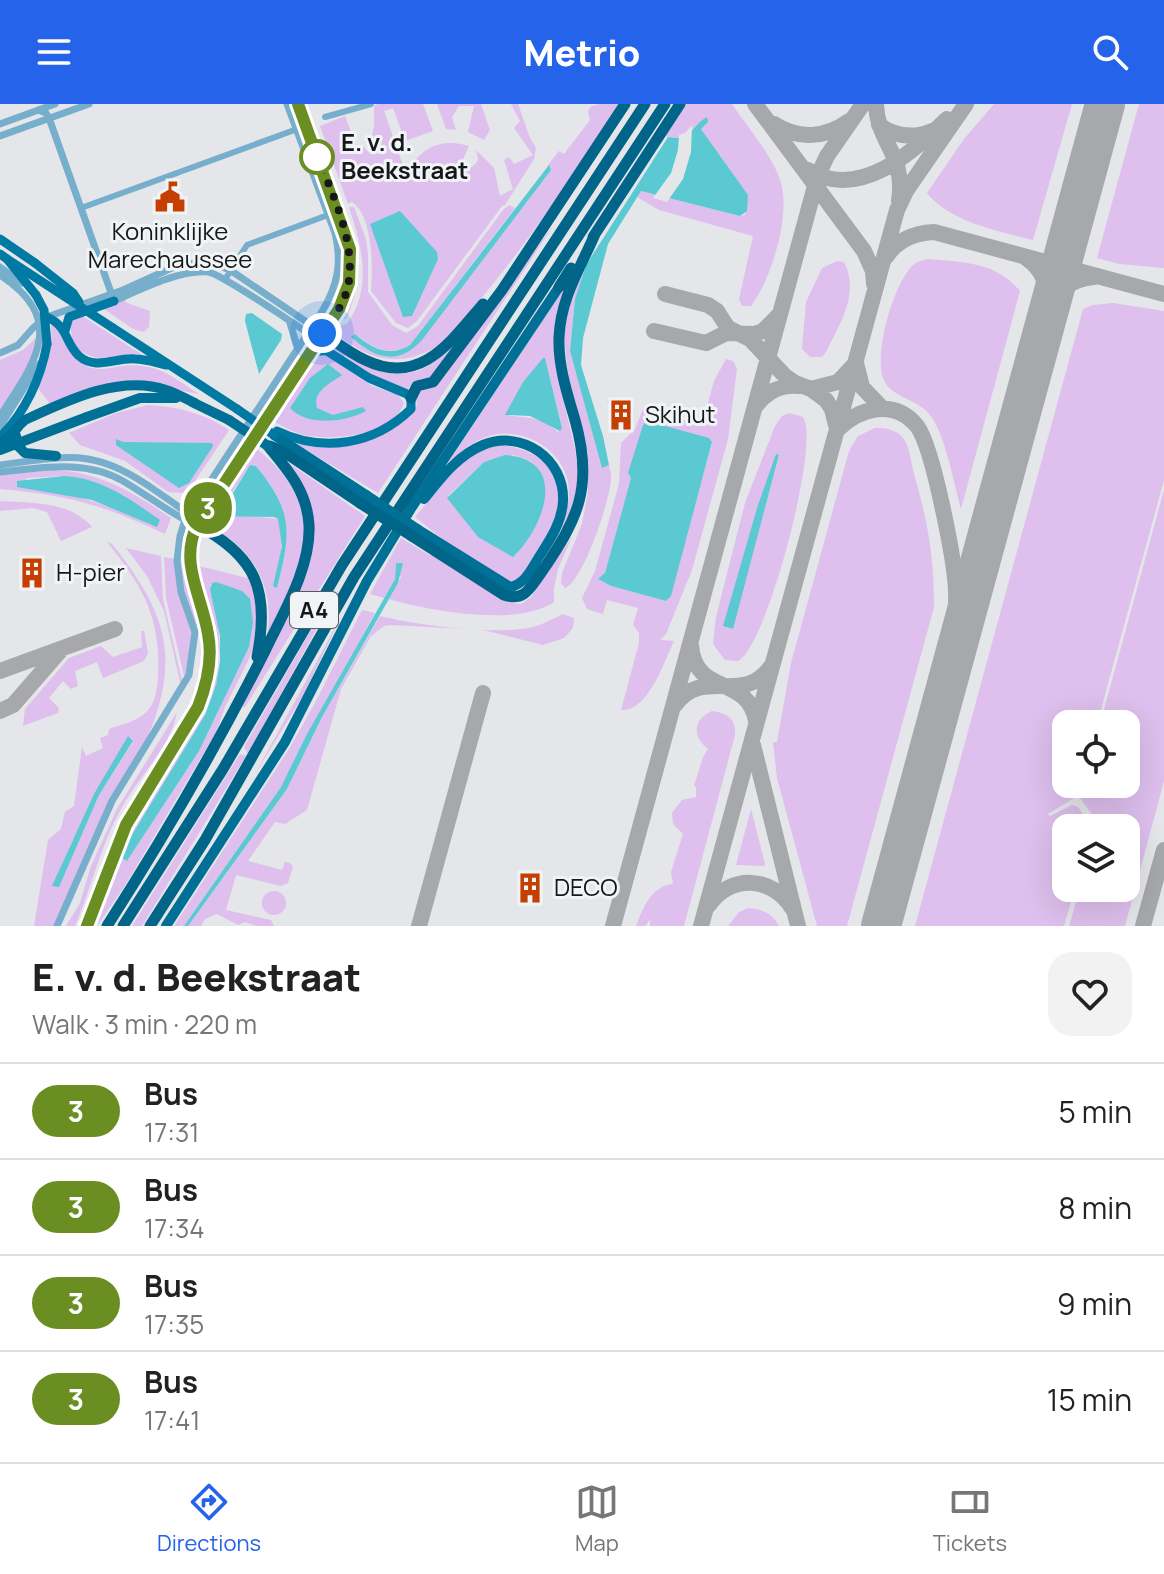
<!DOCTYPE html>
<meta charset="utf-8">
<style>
body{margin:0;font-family:Manrope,sans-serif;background:#f2f2f2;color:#222;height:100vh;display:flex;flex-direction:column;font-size:30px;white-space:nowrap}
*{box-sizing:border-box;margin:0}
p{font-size:26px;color:#767676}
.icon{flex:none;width:44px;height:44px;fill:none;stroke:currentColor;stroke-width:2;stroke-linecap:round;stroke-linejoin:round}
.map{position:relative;height:822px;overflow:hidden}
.side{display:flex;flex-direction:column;background:#fff;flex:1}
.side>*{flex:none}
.badge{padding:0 16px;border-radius:26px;font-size:28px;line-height:52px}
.controls{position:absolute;left:1052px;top:606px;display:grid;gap:16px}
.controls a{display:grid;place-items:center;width:88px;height:88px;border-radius:16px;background:#fff;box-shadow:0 8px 32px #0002;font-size:40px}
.you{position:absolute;width:40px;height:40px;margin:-20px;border:6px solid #fff;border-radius:50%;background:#1a73e8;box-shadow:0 0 0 12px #1a73e833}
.map>.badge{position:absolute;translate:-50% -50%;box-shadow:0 0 0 4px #fff}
.round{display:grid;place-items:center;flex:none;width:84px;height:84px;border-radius:24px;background:#f2f2f2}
.headline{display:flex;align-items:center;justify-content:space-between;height:136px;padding:0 32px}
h1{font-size:38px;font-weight:800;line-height:60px}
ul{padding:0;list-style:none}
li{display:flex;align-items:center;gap:24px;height:96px;padding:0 32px;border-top:2px solid #e0e0e0}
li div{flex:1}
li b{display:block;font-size:30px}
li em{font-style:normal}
li .badge{min-width:88px;font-weight:700;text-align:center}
header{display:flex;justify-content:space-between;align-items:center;height:104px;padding:0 32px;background:#2563eb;color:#fff;font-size:36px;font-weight:800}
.tabs{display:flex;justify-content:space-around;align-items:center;height:112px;border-top:2px solid #e0e0e0;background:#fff;font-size:22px;color:#767676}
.tabs a{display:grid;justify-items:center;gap:4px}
.tabs .current{color:#2563eb}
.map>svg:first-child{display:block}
.green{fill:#debfed;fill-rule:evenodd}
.water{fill:#5ac9d2}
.pier{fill:#e4e6ea}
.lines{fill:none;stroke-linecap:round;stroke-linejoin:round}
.taxiway{stroke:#a6a8ab;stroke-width:16}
.runway{stroke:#a6a8ab;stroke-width:40}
.minor{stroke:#76aecb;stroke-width:6}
.tertiary{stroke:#76aecb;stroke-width:7}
.primary{stroke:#007aa3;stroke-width:9}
.trunk{stroke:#007096;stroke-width:10}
.motorway{stroke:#006589;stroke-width:11}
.tertiary-bridge{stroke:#76aecb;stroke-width:7}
.primary-bridge{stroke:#007aa3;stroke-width:9}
.trunk-bridge{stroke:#007096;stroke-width:10}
.motorway-bridge{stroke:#006589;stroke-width:11}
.line-casing{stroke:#fff;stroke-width:18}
.line{stroke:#6b8e23;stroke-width:12}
.walk{stroke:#161718;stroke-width:8;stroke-dasharray:0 14.4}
.stop-dot{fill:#fff;stroke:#6b8e23;stroke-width:4}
.labels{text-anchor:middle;stroke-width:6;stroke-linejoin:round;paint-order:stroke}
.shield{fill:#f1f4f7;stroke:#58595b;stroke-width:2}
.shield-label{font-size:22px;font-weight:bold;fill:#161718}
.stop-label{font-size:24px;font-weight:bold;fill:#161718;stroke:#f1f4f7;text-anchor:start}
.poi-label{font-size:24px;fill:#161718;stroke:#f1f4f7;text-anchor:start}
</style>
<header><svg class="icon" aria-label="menu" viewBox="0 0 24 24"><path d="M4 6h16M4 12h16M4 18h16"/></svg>Metrio<svg class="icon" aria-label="search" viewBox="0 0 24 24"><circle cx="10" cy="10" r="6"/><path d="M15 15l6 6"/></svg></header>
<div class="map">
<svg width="1164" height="822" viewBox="0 0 1164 822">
<rect width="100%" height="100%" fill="#e4e6ea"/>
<path class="green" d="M378,0H423L433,27L405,37L393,4L384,7L406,70L416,67L413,59C427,40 446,35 469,42L459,64C467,66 475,64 478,55L476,46L494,64L500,92L513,85L504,56L509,53L514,60L533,51L514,24L520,17L511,0H518L530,34L536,44L534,55L505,101L502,102L417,217L408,224L396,219L371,187C373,164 373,112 352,98L348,100L320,22L345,12L357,43H364L369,49L374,21V2Z
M437,0H481L490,26L484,36L468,28L474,2H459L452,13L456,26L446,25Z
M599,0H621C574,70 528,139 474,203C462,217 447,239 431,246C394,264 367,254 336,230L333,219L339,222L347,220C373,183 362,143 349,103H354L366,135L368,150V188L392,221L406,229L418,222L503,106L509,101L515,104L410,241C389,254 372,243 355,230C377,256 396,262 422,235L551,66L548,61L559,47L564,50L590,16L588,8L590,3Z
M685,0H732C747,23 769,47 779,73C793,105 772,175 751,202H742L739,195L753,132L659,106L637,93L641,87L740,112L745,111L748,91L701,25L705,15C687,26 692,38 665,32Z
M994,0H1072L1033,136C998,127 950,118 927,89L964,35Z
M1139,0H1164V164L1119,160L1097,154Z
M344,104C357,143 364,177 346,215L335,216C352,190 358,165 350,135C347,125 341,114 344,104Z
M553,122L378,389L293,338L337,342L407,312L417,302L416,293L421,285L432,284Z
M928,155C964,158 996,158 1020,187L961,405C954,380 945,329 930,311C917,294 890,294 883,274C874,248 893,182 912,162C916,158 922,156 928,155Z
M837,157L844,158C860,189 840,220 826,248L822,253H810L802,245L806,198L822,164Z
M586,161L575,195L570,247L602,363L609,361C610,365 611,370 611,374C611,394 583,478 565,484L561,479L562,469L582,420L588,388V350L569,278L564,232L568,201Z
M567,179C565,208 558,250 561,278C568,338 594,366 561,427C566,411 571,395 568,378C561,342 519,321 486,333C470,338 458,351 446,362ZM543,254H545L562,323L558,328C538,311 527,315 506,311L524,278Z
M125,196L127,199L150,207L149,223L144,228L133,225L104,205Z
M1113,199L1164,207V376L1097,620H1066V680H1080L1074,694L1048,710L1050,712L1072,701L1078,703L1091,721V724H1066V784H1075L1064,822H915L1083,205L1093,201Z
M79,210L149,255C117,255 63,264 72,214Z
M51,219L55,221C66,241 76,267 104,265C117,263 128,260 142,262C164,264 180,278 199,290L153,281L50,300L38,284C48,263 53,242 51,219Z
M468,222L431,273L415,277L406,287L366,271L319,240L322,235C356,256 400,288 438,255C449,245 458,233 468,222Z
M37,233C32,264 18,281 0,306V256L23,246Z
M304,240L309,243L265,311L261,307Z
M320,252H328L372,282L398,291L404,299C394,332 332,337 304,331C292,328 280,321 270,315L311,256Z
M726,255L733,257L737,265L728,335L692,466L666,530L660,536L674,537C664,558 648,608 621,606L639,539V529L633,521L638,504L607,496L603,510L587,505L582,494L595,467L619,380L621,339L635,325L643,305L702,321L714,277ZM712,339L670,492L666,497L611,482L598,475L605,469L631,374L628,369Z
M607,295L628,301L634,307V315L625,327L615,322Z
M148,301C179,303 203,309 229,326L187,389L168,388L125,357L80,341L69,329L116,309Z
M789,309L803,313C821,338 766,545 738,557L725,556L713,540L716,513L745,399L775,322L782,312ZM776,350L779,352L732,525L724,522Z
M875,324C886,324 896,325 903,334C910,343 911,359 914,370C928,419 934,452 934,503L847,822H817L777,674L773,638H777L791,559L849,347L858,332Z
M501,341C547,347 569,374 553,420C547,439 532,458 522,476L513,480L450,441L415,413C438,386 463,347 501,341ZM514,351L530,357L540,366L532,425L516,451L448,392L484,358Z
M253,342C334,404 304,454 267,532C274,493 261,458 229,434C221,427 210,424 202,418ZM250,361L256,362C294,407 291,429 277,484L282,436L278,415L219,409Z
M283,355L365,412L245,603H241L274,536L313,424Z
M56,366C102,369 134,389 171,414L165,430C104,401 68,391 0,385V370ZM64,372C87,374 105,381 125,392L131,410L70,390L18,383L27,374Z
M1164,386V677L1125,822H1069L1080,784H1126V724H1096V716L1080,694L1084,680H1126V620H1100Z
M0,397C31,399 70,397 92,423L61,437L47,408L33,404L0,407Z
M572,433L558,465L554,484V498C518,523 429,507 389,495L401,473L396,459L395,475L384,494L370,490L401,434L429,451L435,452L506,498L521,500L531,493Z
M107,438L112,440C164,505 182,551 148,632L54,822H34L48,736L61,725L65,708L74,702L82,643L86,652L103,644L100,634L108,631L109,625C120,621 134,618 143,611C156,601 157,586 158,572C161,514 143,482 107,438ZM132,634L133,638L99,691L59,782H53L73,736Z
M126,444L161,452L163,495L183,581L181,582L164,507L147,472Z
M164,453L175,455L193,531L185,576L166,494Z
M180,457L186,458C187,482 198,501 203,524C217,579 182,624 154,668L151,666L195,596L201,566L200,532L183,486Z
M195,461L251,475L258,501L254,542L248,557L225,603L216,628L126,780L97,822H91L129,722L206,591C213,567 215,540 209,516C205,497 197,480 195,461ZM216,478L249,543L199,647L127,757L122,754L127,739L205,611L216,581L220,544L218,519L210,481Z
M327,498L331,499L248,650L244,643Z
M362,506L375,509L281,683L184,822H174L289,645L315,599Z
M563,510L574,514L573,524L564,534L543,541L483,526L391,521L384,522L371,532L341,585L307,706L285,720L275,718L248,757L282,766L285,758L290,759L293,763L288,779L281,782L236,771L226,806L271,816L274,822H257L245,818L238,821L217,810L205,815L201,822H188L287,685L322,613L380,512C417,521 491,531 528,524C541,522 552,515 563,510Z
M340,515L303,592L255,670Z
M141,527H144L148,549L144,557L103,574L97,558L75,567L78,582L71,585L63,577L49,594L59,604L58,609L23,622L25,605L69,554L101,542L113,553L142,543Z
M712,607C728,609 736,615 735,631L684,822H650V816L645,822H636C643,804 651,782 673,780L671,768L683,730L673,720L672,709L682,696L696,693V683L694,682L703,653L708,645C692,633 693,615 712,607Z
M177,608C171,643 138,673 121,705C100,742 92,783 75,822H66L80,799L91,762L117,705Z
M240,650L246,652L142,822H132Z
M751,705L765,760L764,762L736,761Z
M262 799a12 12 0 1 1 24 0a12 12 0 1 1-24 0Z
M748,804C762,805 772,809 779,822H728L739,808Z"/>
<path class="water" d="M707,13L708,18L701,25L748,91L747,107L740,112L641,87L608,140L583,234L581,261L603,332L609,361L602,364L570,247L575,195L586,161L668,33C694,37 689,23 707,13Z
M549,61L551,66L422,236C398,262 376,255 351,233L355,230C371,244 390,254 410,241Z
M400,107L437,148L438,155L412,212L403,213L370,120Z
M252,209L282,230L281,236L259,270L245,217L246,210Z
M543,254H545L562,324L560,327L530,312L505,311L523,278Z
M328,260L342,271C331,279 312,287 317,304L333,311L363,303L366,307C346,318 307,323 290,304L310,274Z
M647,317L709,334L712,338L671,492L666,497L611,482L598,475L605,469L631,374L628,369L643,321Z
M116,335L123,338L212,339L213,342L189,379L179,384L116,341Z
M776,350L779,351L733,525L723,522L758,401Z
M505,351C570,355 544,424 513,453L478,433L447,394L484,358Z
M250,361L256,362C294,408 291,429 277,484L273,482L282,442L278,415L274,413L219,412Z
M64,372C102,374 130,395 160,416L157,423L92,396L17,383V377Z
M396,459H403L398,479L322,613L287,685L188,822H184L281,683L307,630L395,475Z
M216,478L242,487L250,495L253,518L249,543L199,647L127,757L122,754L127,739L205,611L216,581L220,557V532L210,485L212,479Z
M128,632L133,637L99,691L59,783L52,782L94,690Z"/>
<path class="pier" d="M692,21L691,48L683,75L667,98L653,94L671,69L678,46L679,31L685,29Z"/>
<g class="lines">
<path class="taxiway" d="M755,0L864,147L873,167L874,180
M876,0C877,38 906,51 899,97
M774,20C798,36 826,34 849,17
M879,21C896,33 913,35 932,27
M808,66C859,97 912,49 947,15
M886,153C897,136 914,129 934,128L1164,190
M1026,154C1045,167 1049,185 1048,207
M665,190L708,201L717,207L728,224L750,235L785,272L795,279L811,285L826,296L832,305L836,321
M1048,208C1057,186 1071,175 1094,173
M654,227L706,239L726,229L754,230L763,227L778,212
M856,259L862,283L882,304
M811,285L838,278L853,262
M755,303C767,287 781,280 800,282
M837,326C859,304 894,294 917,322C933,343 955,458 956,487C957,522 951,556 944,590
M691,541C695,593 748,570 756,617
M0,567L115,525
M675,601C704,561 743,604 772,561
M0,607L13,601L60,547
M753,641L798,822
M709,801C731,769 773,773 792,804
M419,822L483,589
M613,822L818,71L827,52L863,0
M701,822L897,106L906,87L966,0
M1143,822L1164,746"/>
<path class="runway" d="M881,822L1105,0"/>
<path class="minor" d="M325,13L371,0
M81,104L300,24
M226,174L247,141L328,111"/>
<path class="tertiary" d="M38,6L46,9L49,14L114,197C139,186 181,165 208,168C222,170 291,218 308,229
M0,20L55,0
M0,32L89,0
M0,163L22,179
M290,219L297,242
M0,249L18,241L33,224L47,213L123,186L174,163L195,159L214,160L230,166L314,223
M0,323L39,260
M0,361C73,351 96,344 159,389C173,399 187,407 197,421
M0,368C41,364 85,355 123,377C145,390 165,405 187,417
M57,822L112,697L189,571L195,528L181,488L177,457L180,432L185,416L323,206C338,180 342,158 335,129L287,0
M87,822L113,748L126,721L198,603C207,580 212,555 208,530C202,492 180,459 197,421L339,205L349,179L350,145L298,0"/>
<path class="primary" d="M0,135L35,159
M0,150L7,155L36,191
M47,213C69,223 64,238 79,252C96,267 116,253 135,255C146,255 157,259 167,261
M113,224L237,305
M65,227L69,213L114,197
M277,327C323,349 374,341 411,305V294L407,290L369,274L327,247H320L307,252
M0,333C25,309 41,274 47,240"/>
<path class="trunk" d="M192,298L229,316
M87,313L140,294H176
M274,331L366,391
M16,332L18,342L25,349L56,352
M0,339C16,330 14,325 25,316C66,297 120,270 166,286C176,289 186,295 195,299
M417,425L510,483C525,480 531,466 539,453C550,436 562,418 563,397C565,355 522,325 483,341C458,351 440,375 424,395
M166,822L285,638L367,477L412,403L559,183"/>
<path class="motorway" d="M593,133L680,0
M559,183L571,164
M322,229C336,238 350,249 365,256C421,283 451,237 483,200
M411,294L417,282L433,278L502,186L625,0
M270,342L284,348L360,399
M197,421C257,452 270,488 257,553
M412,432L504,491C524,498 530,484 541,469C578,415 594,383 575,316C567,289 558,262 559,233C561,193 580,165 595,130
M107,822C164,733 217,642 265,547C283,509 311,464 309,421C307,387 288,366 268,342
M123,822L223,665L342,461L645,0
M150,822L205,736L354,473L665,0"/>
<path class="tertiary-bridge" d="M0,171C69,216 34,260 0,312"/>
<path class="primary-bridge" d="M7,155L113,224
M35,159L73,189L79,198
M36,191L44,206L47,240
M237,305L274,331"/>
<path class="trunk-bridge" d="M229,316L268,342
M0,346L87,313
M366,391L417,425"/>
<path class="motorway-bridge" d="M360,399L412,432"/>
</g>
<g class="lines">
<g class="line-casing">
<path id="line" d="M87,822L126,721L198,603C207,580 213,555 208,530C202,492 179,459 197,421L339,205L349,179L350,145L298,0"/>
</g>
<use href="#line" class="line"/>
<path class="walk" d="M317,53C334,92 361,150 345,192C340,206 330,217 322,229"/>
</g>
<defs>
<g id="civic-bare" transform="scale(2.4)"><path d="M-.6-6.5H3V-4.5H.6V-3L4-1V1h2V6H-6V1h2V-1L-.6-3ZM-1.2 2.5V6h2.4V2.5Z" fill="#c53f00" stroke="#f1f4f7" stroke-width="2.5" paint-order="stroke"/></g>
<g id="building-bare" transform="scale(2.4)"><path d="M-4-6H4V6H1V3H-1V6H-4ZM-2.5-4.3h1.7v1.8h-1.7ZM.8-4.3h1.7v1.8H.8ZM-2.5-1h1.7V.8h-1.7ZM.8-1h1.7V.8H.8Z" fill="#c53f00" stroke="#f1f4f7" stroke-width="2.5" paint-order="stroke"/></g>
</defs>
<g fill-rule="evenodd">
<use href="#civic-bare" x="170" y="93"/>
<use href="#building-bare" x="621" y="311"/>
<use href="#building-bare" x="32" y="469"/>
<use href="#building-bare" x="530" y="784"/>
</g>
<circle class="stop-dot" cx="317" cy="53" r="16"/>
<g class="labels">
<rect class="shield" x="290" y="488" width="48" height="36" rx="6"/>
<g class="shield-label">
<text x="314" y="514">A4</text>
</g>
<g class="stop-label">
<text x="341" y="47">E. v. d.<tspan x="341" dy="28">Beekstraat</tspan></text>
</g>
<g class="poi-label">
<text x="170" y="136" text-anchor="middle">Koninklijke<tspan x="170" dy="28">Marechaussee</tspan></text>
<text x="645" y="319">Skihut</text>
<text x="56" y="477">H-pier</text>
<text x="554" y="792">DECO</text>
</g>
</g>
</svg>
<div class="controls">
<a><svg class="icon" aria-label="locate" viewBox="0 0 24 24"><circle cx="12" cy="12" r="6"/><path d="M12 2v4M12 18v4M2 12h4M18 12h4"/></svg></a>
<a><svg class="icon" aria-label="layers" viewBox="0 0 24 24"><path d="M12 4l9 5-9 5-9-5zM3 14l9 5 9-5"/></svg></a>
</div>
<div class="you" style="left:322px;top:229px"></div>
<b class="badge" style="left:208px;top:404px;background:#6b8e23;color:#fff">3</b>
</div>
<section class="side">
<div class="headline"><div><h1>E. v. d. Beekstraat</h1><p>Walk · 3 min · 220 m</p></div><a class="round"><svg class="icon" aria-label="heart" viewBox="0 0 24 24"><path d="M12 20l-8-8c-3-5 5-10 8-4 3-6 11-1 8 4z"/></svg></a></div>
<ul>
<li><span class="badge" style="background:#6b8e23;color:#fff">3</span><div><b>Bus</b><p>17:31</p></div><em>5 min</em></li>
<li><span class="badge" style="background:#6b8e23;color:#fff">3</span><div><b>Bus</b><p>17:34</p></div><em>8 min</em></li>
<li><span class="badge" style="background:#6b8e23;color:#fff">3</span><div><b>Bus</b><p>17:35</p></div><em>9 min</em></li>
<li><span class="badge" style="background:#6b8e23;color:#fff">3</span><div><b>Bus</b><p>17:41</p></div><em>15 min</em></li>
</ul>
</section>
<nav class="tabs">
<a class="current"><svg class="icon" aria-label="directions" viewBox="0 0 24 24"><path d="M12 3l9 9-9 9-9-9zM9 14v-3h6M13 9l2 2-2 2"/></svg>Directions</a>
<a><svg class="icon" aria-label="map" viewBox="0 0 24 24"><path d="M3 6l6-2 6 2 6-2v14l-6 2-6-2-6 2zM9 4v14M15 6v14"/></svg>Map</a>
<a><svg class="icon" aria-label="tickets" viewBox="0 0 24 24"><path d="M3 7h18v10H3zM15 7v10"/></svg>Tickets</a>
</nav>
